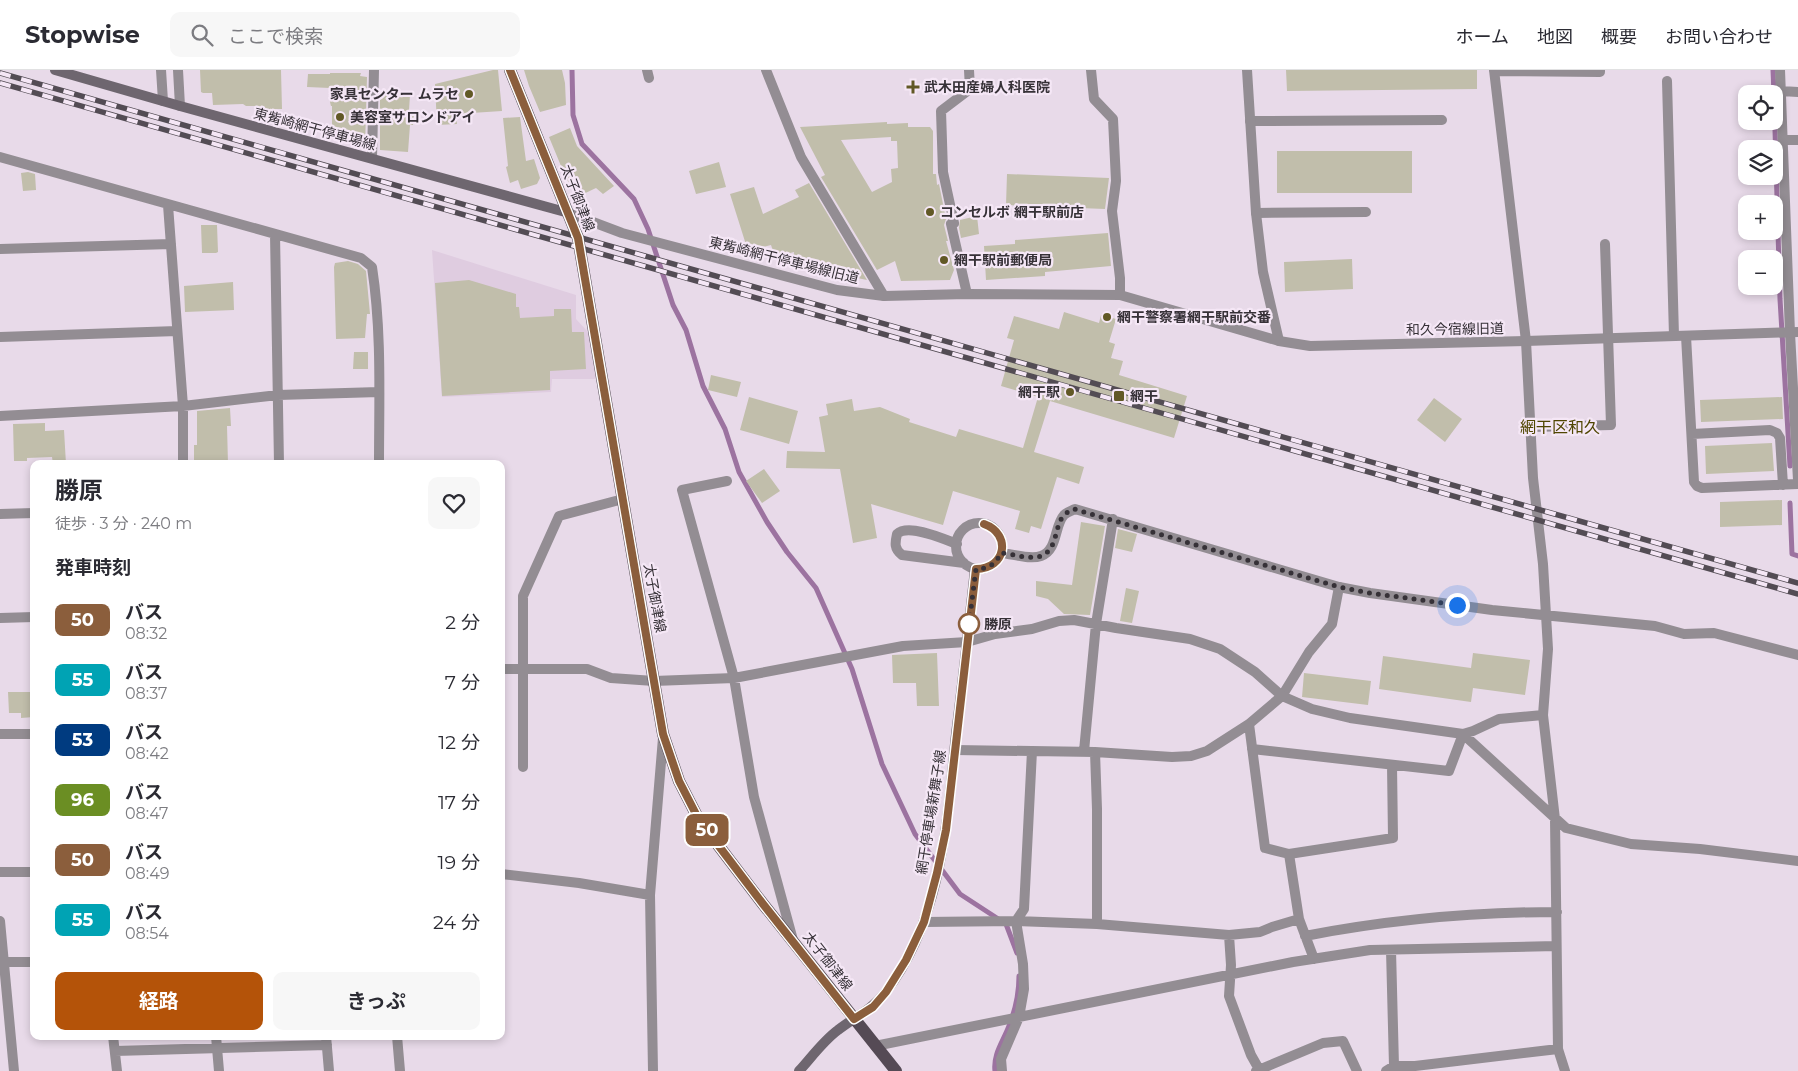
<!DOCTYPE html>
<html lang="ja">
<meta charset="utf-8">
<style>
body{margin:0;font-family:Montserrat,"Noto Sans JP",sans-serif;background:#f7f7f7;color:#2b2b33;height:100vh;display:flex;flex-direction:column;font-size:19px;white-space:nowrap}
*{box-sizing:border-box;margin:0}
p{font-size:16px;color:#7c7c81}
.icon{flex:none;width:28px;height:28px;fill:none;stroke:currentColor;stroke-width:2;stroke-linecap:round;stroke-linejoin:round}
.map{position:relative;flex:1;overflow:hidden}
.sheet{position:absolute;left:30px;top:390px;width:475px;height:580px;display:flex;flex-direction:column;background:#fff;border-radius:10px;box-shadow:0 2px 8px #0003}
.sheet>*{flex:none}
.badge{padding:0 10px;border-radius:8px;font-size:18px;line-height:32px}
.buttons{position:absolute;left:1738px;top:15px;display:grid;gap:10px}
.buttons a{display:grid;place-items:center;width:45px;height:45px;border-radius:10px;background:#fff;box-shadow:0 2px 8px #0003;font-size:25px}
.you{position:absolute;width:25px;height:25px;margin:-12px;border:4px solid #fff;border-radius:50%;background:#1a73e8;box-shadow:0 0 0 8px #1a73e833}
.map>.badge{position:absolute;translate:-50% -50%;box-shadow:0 0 0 2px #fff}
h2{padding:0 25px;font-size:19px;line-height:45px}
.round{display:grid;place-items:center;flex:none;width:52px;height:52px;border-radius:10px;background:#f7f7f7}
.head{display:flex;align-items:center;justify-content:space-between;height:85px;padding:0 25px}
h1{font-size:24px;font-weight:700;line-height:38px}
.primary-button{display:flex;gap:10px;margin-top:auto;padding:10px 25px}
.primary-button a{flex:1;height:58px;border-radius:10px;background:#b45309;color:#fff;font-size:20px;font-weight:700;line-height:58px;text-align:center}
.primary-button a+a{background:#f7f7f7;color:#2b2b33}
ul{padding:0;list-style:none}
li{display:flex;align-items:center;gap:15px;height:60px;padding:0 25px}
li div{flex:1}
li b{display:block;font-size:19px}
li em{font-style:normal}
li .badge{min-width:55px;font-weight:700;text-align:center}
header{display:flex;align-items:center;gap:30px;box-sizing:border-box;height:70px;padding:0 25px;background:#fff;border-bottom:1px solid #e1e1e2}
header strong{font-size:24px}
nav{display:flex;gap:28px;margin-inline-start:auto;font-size:18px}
.search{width:350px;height:45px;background:#f7f7f7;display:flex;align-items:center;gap:12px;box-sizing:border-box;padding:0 18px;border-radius:10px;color:#7c7c81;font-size:19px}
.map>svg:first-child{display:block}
.built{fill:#dfcce0}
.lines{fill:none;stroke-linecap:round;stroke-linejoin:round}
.stream{stroke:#9c73a0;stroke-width:5}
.building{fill:#c1beab;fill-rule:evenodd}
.service{stroke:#938d93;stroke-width:10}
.minor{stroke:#938d93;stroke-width:10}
.tertiary{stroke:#938d93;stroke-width:10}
.secondary{stroke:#6e666f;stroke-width:10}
.primary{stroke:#554a55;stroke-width:12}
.rail-casing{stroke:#534c54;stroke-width:5.5}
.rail{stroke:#f5e7f6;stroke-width:4;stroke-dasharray:11;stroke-linecap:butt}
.line-casing{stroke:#fff;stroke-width:11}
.line{stroke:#8b5e3c;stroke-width:8}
.walk{stroke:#363137;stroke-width:5;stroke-dasharray:0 9}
.poi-dot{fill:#615825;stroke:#f5e7f6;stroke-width:2}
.stop-dot{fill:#fff;stroke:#8b5e3c;stroke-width:2.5}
.labels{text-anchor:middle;stroke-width:4.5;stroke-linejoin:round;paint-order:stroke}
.poi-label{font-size:14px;font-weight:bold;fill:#363137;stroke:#f5e7f6;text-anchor:start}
.street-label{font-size:14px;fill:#363137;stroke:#f5e7f6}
.stop-label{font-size:14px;font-weight:bold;fill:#363137;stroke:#f5e7f6;text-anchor:start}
.quarter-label{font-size:16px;fill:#504602;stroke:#f5e7f6}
</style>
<header>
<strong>Stopwise</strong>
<div class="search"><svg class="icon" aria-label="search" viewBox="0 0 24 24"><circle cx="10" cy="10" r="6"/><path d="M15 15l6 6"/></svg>ここで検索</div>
<nav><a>ホーム</a><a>地図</a><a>概要</a><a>お問い合わせ</a></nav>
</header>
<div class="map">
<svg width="1798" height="1001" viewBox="0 0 1798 1001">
<rect width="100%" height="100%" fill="#e8dae9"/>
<path class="built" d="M432,180L576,225V249L588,262L596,309H552L551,322L442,327Z"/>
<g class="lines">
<path class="stream" d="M572,0L573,45L582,74L634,129L648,159L673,235L686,260L703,316L725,359L739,402L767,452L787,482L816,518L852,599L882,694L915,764L960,824L1006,854L1017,883
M1773,0L1774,24
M1774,26L1780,229L1790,396
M1790,433L1792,484L1798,486
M995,1001C993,984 1003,972 1009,956C1015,941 1019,922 1019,906"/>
</g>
<path class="building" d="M200,0H281L282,39H257V36H246L243,34L213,35L212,23H203L201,22Z
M493,0H498L502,41L456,44L457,54L437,55L435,14Z
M524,0H562L565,13L566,35L540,42L529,16Z
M1286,0H1477V19L1287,21Z
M330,3H361L360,6L367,7L365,77L349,74L350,71H338V60H332V36H331L330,32V18L307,17L308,4H330Z
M380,23L410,25L409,40H414L413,55H410L408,82L380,80Z
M520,47L526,91L534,89L540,108L537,114L521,119L518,110L510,113L506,97L508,96L503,48Z
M887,52V54L908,53V57H930L933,61V104H936L937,115L939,114L946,149L944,155L948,171H946L954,200L950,210L901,211L895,191L877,200L821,107L825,105L800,57ZM891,67V71H897L898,98L891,99L892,112L872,122L841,70Z
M570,58L577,76L614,116L603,124L596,118L577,127L566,108L549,67Z
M1277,81H1412V123H1277Z
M719,92L726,117L696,124L689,101Z
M28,102L35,104L36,120L23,121L21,103Z
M1007,104L1109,108L1105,139L1006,135Z
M809,113L867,210L818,200V198L793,196L794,182L775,187L771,175L748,181L730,124L754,117L763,144L799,127L795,120Z
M977,146L979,164L961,168L959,158L960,150Z
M201,155H217L218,182L216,183H202Z
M1108,163L1111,196L1045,202V206L986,210L984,176L1015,174V170Z
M1352,189L1353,219L1285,222L1284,192Z
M348,191L358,194L366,201L370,244H367L365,268L336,269L334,197L335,193Z
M469,210L516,224V237H519L520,248L554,246V239H571L572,262H584L586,299L550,301V320L442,326L435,213Z
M233,212L234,240L185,242L184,216Z
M1064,242L1099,253L1101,245L1116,249L1109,272L1115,274L1111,288L1123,291L1119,305L1187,326L1174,368L1050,331L1034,382L1084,397L1079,414L1057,407L1041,459L1031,456L1029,463L1015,459L1020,441L953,421L943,455L871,434L877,468L853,473L840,399L786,398L787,381L825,382L819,347L828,345L826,334L852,329L854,341L880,337L910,349L909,352L956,367L959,359L1023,378L1038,327L1001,316L1014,270L1007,268L1014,246L1059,259Z
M354,282H368V299H353Z
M711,305L741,312L737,327L708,320Z
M749,327L798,341L789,374L740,360Z
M1782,327L1783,349L1701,352L1700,330Z
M1434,328L1462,349L1445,372L1417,350Z
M230,338L231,356H227L228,394H194V375H197V341Z
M45,353V361L64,360L66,394H53L52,387L27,388V391H14L13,354Z
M1772,373L1774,401L1706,404L1705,376Z
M764,399L780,421L762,433L746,411Z
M1782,430V455L1720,457V432Z
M1081,452L1105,456L1090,545L1064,544L1048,529L1036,526V511L1072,515Z
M1118,459L1137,464L1132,482L1115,478Z
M1126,518L1139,521L1132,553L1120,551Z
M937,583L939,636H917L916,613H893L892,585Z
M1473,583L1530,590L1525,625L1473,618L1471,632L1379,619L1383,586L1471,598Z
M1304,603L1371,611L1368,635L1302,627Z
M8,622H34V647L21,648V643H9Z"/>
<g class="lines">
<path class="service" d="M1250,51L1442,50
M1256,143L1366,142
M501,599H587L611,608L654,611
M1282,626L1309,582L1332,554L1339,517"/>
<path class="minor" d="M161,0L163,31
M178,0L180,36
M647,0L649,8
M766,0L801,87L884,226
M1091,0L1094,29L1113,49L1116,111L1112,141L1120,208V225
M1247,0L1256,143L1263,202L1279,271
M1494,0L1526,271L1533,408L1543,494L1548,579L1543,645L1555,749L1558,979L1565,1001
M1780,0L1790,263L1798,410
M1494,1L1600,2V0
M1667,11L1674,266
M1781,21L1798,22
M1783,70H1798
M0,87L361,188L372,197C382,262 379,329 379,394
M372,88L374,0
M168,135L183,336V394
M275,164L279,394
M0,179L171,174
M967,224L951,154L954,153L943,102L941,41L970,19L969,0
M1686,266L1694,412L1697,416L1702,418L1798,414
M0,267L177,261
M0,346L183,336L278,325L379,322
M1531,357L1611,355L1605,174
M1692,364L1770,360L1777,363L1780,368L1783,415
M727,411L682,420L734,608L754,727L793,870
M0,444L34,443
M956 476a23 23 0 1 1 46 0a23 23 0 1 1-46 0Z
M957,474C944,469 908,453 897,464C895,473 894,479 902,485L964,493
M1001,483C1013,484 1030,490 1041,486C1058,480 1054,456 1064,445C1067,442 1071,441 1075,439L1339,517L1370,523L1492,540L1655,556L1684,564L1714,563L1798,585
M0,548L34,547
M654,611L734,608L903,576L967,572L995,564L1032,559L1059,551L1074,550L1116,558L1190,569L1220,579L1255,602L1282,626L1312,639L1350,648L1463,664L1473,661L1499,649L1543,645
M1249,654L1265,778L1289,784L1299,849L1314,889
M0,664H34
M1252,679L1449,701L1463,664L1566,758L1631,774L1700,779L1798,791
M955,680L1095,682L1172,687L1191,686L1207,681L1249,654L1282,626
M1084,681L1096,554L1113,449
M1095,682L1097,739V854
M523,697V526L559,446L623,429
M1289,784L1393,768L1392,695
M0,802H34
M501,804L579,813L650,825
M0,851L14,1001
M924,852L1016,851L1097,854L1229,865L1260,862L1272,857L1299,849
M1229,865L1231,895L1229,926L1251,985L1260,1001
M1305,866C1388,850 1472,842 1557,842
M1391,880L1394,996
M0,892H34
M113,966L117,1001
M216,966L219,1001
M326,966L329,1001
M397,966L400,1001
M875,976L1293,892L1370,880L1556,876
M115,981L327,975
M653,1001L650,825L663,668
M1002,1001L1001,989L1019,947L1024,919L1023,894L1016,851L1024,839L1032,681
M1256,1001L1323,973L1343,971L1357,1001
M1386,1001L1394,996H1415L1558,979"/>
<path class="tertiary" d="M569,143L622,163L837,220L884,226L967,224L1120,225L1279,271L1310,276L1526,271L1798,262"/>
<path class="secondary" d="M55,0L180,36L569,143
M799,1001C811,988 823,971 838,960C856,946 870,941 885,923C942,850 947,752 956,664C963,609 969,554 975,499"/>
<path class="primary" d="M510,0L578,168L663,664L679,711L699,750L763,834L896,1001"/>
<g class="rail-casing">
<path id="rail" d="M0,3L1798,513
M0,13L1798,524"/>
</g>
<use href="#rail" class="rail"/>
</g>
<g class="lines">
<g class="line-casing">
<path id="line" d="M510,0L578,168L663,664L679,711L699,750L763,834L854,949L873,937L886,922L906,890L924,852L937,803L946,760L976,499C1006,499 1012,464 984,454"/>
</g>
<use href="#line" class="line"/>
<path class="walk" d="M969,554L976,499C988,499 996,494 1001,483C1013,484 1030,490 1041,486C1058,480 1054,456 1064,445C1067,442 1071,441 1074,439L1339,517L1370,523L1457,535"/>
</g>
<g class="poi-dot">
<path d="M910.5 9.5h5v5h5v5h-5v5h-5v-5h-5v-5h5z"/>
<circle cx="469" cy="24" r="5"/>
<circle cx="340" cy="47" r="5"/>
<circle cx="930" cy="142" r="5"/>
<circle cx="944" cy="190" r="5"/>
<circle cx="1107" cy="247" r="5"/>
<circle cx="1070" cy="322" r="5"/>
<rect x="1113" y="320" width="12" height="12" rx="2.5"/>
</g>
<circle class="stop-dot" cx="969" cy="554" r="10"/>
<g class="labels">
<g class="poi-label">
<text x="924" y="22">武木田産婦人科医院</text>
<text x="459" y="29" text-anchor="end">家具センター ムラセ</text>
<text x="350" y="52">美容室サロンドアイ</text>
<text x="940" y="147">コンセルボ 網干駅前店</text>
<text x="954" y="195">網干駅前郵便局</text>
<text x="1117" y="252">網干警察署網干駅前交番</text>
<text x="1060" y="327" text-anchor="end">網干駅</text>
<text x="1130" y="331">網干</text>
</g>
<g class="street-label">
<text transform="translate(315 59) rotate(15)" y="5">東觜崎網干停車場線</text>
<text transform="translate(578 128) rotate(69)" y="5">太子御津線</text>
<text transform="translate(784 190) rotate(14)" y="5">東觜崎網干停車場線旧道</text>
<text transform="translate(1455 259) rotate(-1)" y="5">和久今宿線旧道</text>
<text transform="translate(655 528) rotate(80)" y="5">太子御津線</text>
<text transform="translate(931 742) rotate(-81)" y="5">網干停車場新舞子線</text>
<text transform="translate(828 891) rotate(52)" y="5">太子御津線</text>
</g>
<g class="stop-label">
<text x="984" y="559">勝原</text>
</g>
<g class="quarter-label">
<text x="1560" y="363">網干区和久</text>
</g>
</g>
</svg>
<div class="buttons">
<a><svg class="icon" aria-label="locate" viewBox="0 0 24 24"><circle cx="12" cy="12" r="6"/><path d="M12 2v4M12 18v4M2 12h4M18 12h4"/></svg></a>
<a><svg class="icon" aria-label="layers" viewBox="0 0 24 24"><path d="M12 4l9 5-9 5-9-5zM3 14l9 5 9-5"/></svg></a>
<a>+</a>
<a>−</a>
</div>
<div class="you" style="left:1457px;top:535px"></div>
<b class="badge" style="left:707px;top:760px;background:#8b5e3c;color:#fff">50</b>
<section class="sheet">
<div class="head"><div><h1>勝原</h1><p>徒歩 · 3 分 · 240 m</p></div><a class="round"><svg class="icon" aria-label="heart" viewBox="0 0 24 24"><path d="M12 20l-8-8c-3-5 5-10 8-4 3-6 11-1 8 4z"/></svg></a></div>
<h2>発車時刻</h2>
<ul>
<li><span class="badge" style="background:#8b5e3c;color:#fff">50</span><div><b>バス</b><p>08:32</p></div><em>2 分</em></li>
<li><span class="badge" style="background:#00a3b4;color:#fff">55</span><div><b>バス</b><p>08:37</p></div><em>7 分</em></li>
<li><span class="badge" style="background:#003b80;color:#fff">53</span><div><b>バス</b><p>08:42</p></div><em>12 分</em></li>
<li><span class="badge" style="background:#6b8e23;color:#fff">96</span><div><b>バス</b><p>08:47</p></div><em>17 分</em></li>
<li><span class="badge" style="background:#8b5e3c;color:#fff">50</span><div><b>バス</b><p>08:49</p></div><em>19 分</em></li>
<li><span class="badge" style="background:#00a3b4;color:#fff">55</span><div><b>バス</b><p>08:54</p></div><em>24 分</em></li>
</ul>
<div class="primary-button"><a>経路</a><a>きっぷ</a></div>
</section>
</div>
